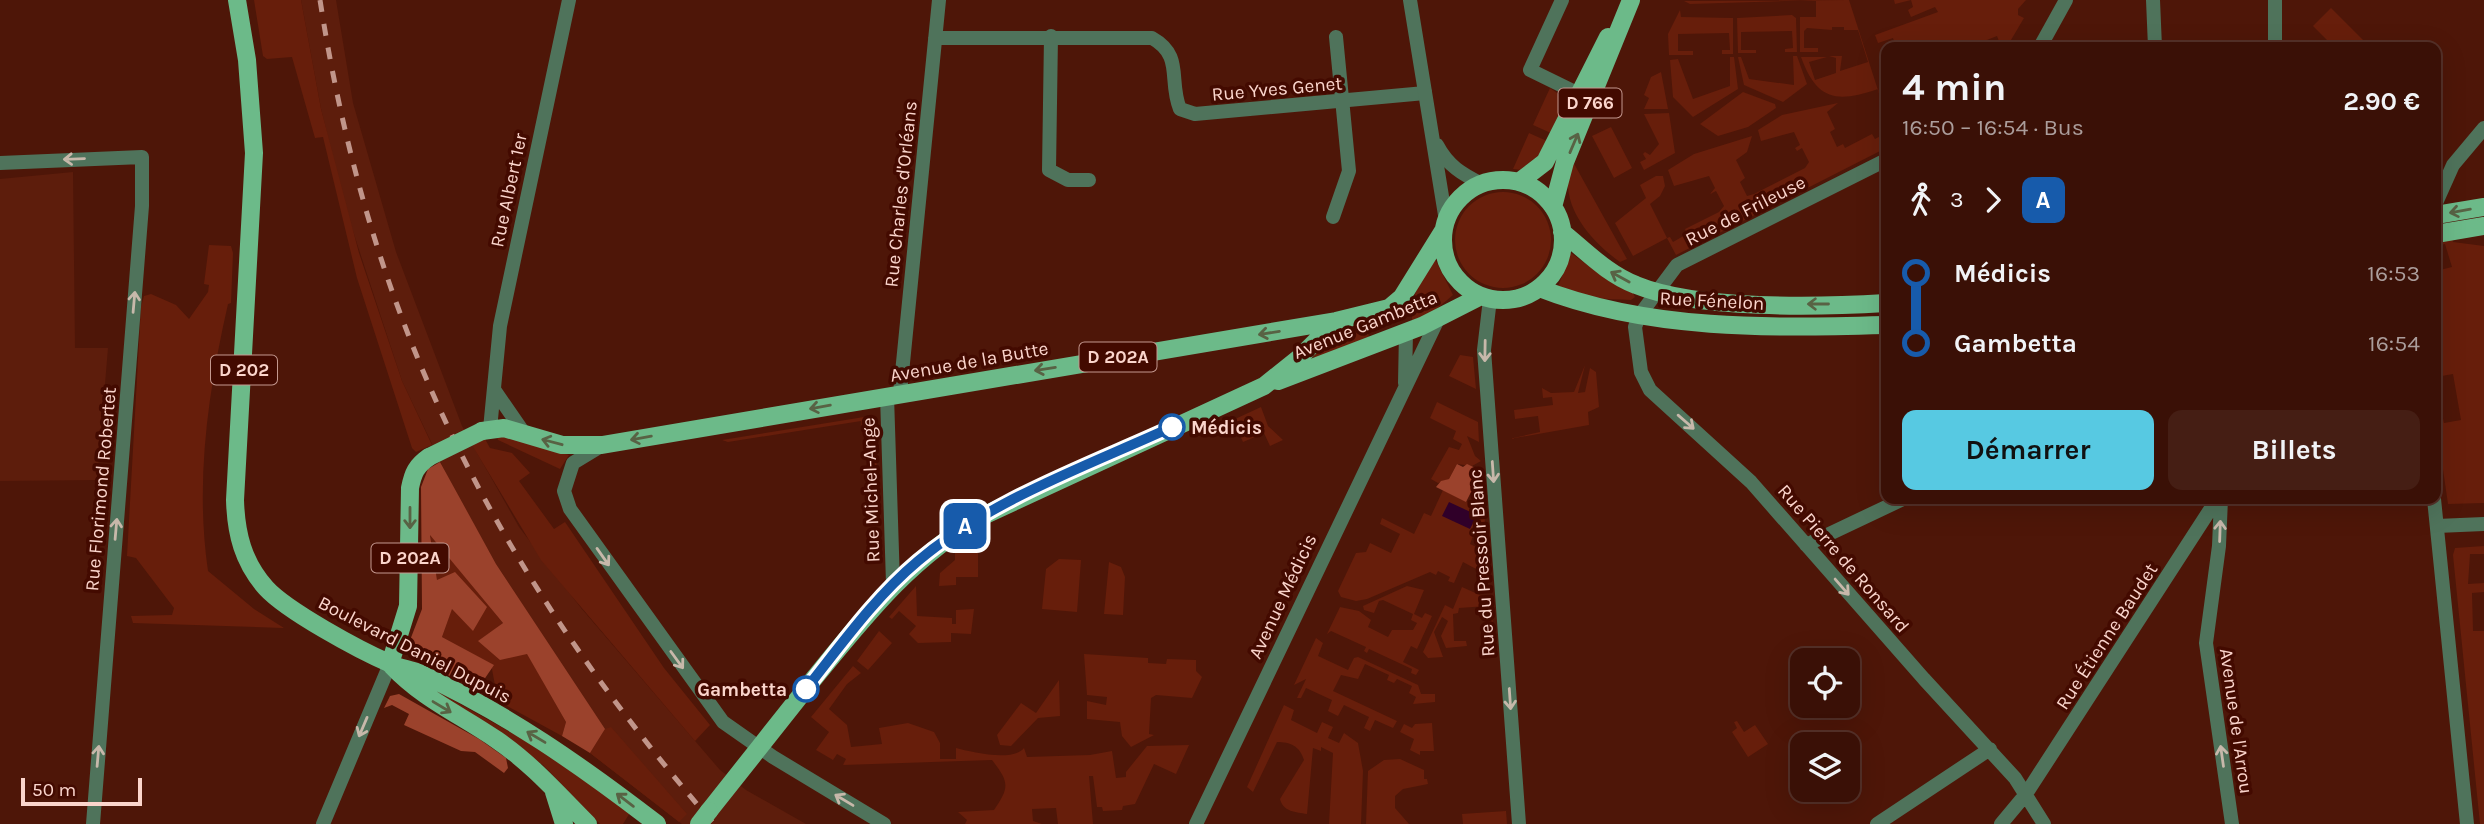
<!DOCTYPE html>
<html lang="fr">
<meta charset="utf-8">
<style>
body{margin:0;font-family:Karla,sans-serif;background:#451e14;color:#f1f3f6;height:100vh;display:flex;flex-direction:column;font-size:26px;white-space:nowrap}
*{box-sizing:border-box;margin:0}
p{font-size:23px;color:#ab9d9b}
.icon{flex:none;width:38px;height:38px;fill:none;stroke:currentColor;stroke-width:2;stroke-linecap:round;stroke-linejoin:round}
.map{position:relative;flex:1;overflow:hidden}
.sheet{position:absolute;left:1881px;top:42px;width:560px;height:462px;display:flex;flex-direction:column;background:#3a1006;border-radius:14px;box-shadow:0 7px 28px #0002,0 0 0 2px #543028}
.sheet>*{flex:none}
.badge{padding:0 14px;border-radius:10px;font-size:24px;line-height:46px}
.buttons{position:absolute;left:1790px;top:648px;display:grid;gap:14px}
.buttons a{display:grid;place-items:center;width:70px;height:70px;border-radius:14px;background:#3a1006;box-shadow:0 7px 28px #0002,0 0 0 2px #543028;font-size:35px}
.scale{position:absolute;left:21px;bottom:18px;width:121px;box-sizing:border-box;padding-left:7px;border:4px solid #fbd5cc;border-top:0;font-size:19px;line-height:24px;white-space:nowrap;color:#fbd5cc;-webkit-text-stroke:5px #430a00;paint-order:stroke}
.map>.badge{position:absolute;translate:-50% -50%;box-shadow:0 0 0 4px #fff}
.legs{display:flex;align-items:center;gap:10px;height:77px;padding:0 21px;font-size:23px}
.legs p{margin-inline-start:auto}
.summary{display:flex;align-items:center;justify-content:space-between;height:119px;padding:0 21px}
h1{font-size:38px;font-weight:700;line-height:52px}
.cta{display:flex;gap:14px;margin-top:auto;padding:14px 21px}
.cta a{flex:1;height:80px;border-radius:14px;background:#57c9e2;color:#111;font-size:28px;font-weight:700;line-height:80px;text-align:center}
.cta a+a{background:#451e14;color:#f1f3f6}
ul{padding:0 21px;list-style:none}
li{display:flex;align-items:center;gap:24px;height:70px;font-size:26px}
li i{display:grid;place-items:center;width:10px;height:100%;margin:0 9px;background:currentColor}
li i::after{content:'';width:18px;height:18px;margin:-9px;border:5px solid;border-radius:50%;background:#3a1006}
li p{margin-inline-start:auto}
li:first-child i{background:linear-gradient(#0000 50%,currentColor 0)}
li:last-child i{background:linear-gradient(currentColor 50%,#0000 0)}
.map>svg:first-child{display:block}
.built{fill:#5d1d0c}
.green{fill:#671e0b}
.forest{fill:#9b422c}
.water{fill:#300029}
.lines{fill:none;stroke-linecap:round;stroke-linejoin:round}
.minor{stroke:#4f735b;stroke-width:14}
.tertiary{stroke:#4f735b;stroke-width:14}
.primary{stroke:#6cba89;stroke-width:18}
.rail{stroke:#c1958a;stroke-width:5;stroke-dasharray:12 12;stroke-linecap:butt}
.primary-bridge{stroke:#6cba89;stroke-width:18}
.oneway{stroke:#586244}
.oneway2{stroke:#c7b8aa}
.line-1-casing{stroke:#fff;stroke-width:16}
.line-1{stroke:#175bab;stroke-width:10}
.stop-1-dot{fill:#fff;stroke:#175bab;stroke-width:3.5}
.labels{text-anchor:middle;stroke-width:7;stroke-linejoin:round;paint-order:stroke}
.shield{fill:#430a00;stroke:#c4988f;stroke-width:2}
.shield-label{font-size:18px;font-weight:bold;fill:#fbd5cc}
.street-label{font-size:19px;fill:#fbd5cc;stroke:#430a00}
.stop-label{font-size:19px;font-weight:bold;fill:#fbd5cc;stroke:#430a00;text-anchor:start}
</style>
<div class="map">
<svg width="2484" height="824" viewBox="0 0 2484 824">
<rect width="100%" height="100%" fill="#4e1608"/>
<path class="built" d="M301,0H336L353,103L396,252L462,426L519,527L581,608L720,770L746,790L806,824H682L590,753L605,731L496,564L451,484L402,381L346,210L321,109Z
M73,172L75,348H108L97,480L0,481V179Z"/>
<path class="green" d="M254,0H301L321,109L359,253L402,381L432,445L416,452L412,448L357,278L323,137L315,138L292,57L267,59L263,56Z
M1816,0L1690,4L1684,1L1849,0L1886,115L1878,89C1837,103 1817,101 1801,57H1827L1809,62L1815,80L1836,73V58L1829,56H1842L1840,71L1868,62L1858,30H1844V27H1832V30L1807,28L1804,31V48H1818V52H1800V17H1816Z
M1894,0H2026L2018,9V15L2024,18L2011,40L2000,44L1997,36L1969,47H1896L1893,38L1878,43L1875,35L1938,12L1935,7L1911,17L1908,10L1913,7L1911,0L1895,4Z
M2331,8L2365,42L2360,47H2334L2313,26Z
M1680,10L1681,17L1733,18V54H1722V50H1730L1729,33L1678,34V51H1693V55H1669L1668,34Z
M1792,15L1796,18L1797,52H1785V49L1793,48L1792,31L1741,32V50H1756V53H1738L1737,18Z
M1793,56H1797L1807,84L1783,102L1744,85L1738,57H1741L1749,79L1794,85Z
M1730,57H1734L1738,89L1693,117L1673,97L1670,60L1678,59L1693,99L1730,86Z
M1661,72L1668,109H1644L1649,98L1644,95L1651,77Z
M1550,88L1557,93L1563,113L1553,134L1533,125Z
M1743,92L1775,104L1776,108L1748,127L1718,136L1700,124Z
M1838,103L1827,112L1835,129L1830,132L1837,147L1843,144L1845,148L1872,134L1875,139L1886,133V148L1676,255L1667,238L1633,256L1615,223L1646,198L1640,185L1656,176H1663L1665,186L1660,196L1650,204L1667,238L1670,237L1673,242L1687,234L1685,229L1719,212L1724,206L1716,191L1710,194L1715,188L1709,176L1674,186L1668,170L1694,154L1752,136L1747,152L1736,160L1745,178L1740,182L1747,196L1754,194L1805,168L1809,162L1802,148L1797,151L1795,148L1800,145L1794,132L1761,141L1758,130L1782,115Z
M1669,113L1675,153L1644,170L1640,162L1646,159L1643,154L1645,152L1650,155L1659,144L1644,114Z
M1611,127L1632,168L1614,178L1592,136Z
M1529,133L1549,142L1543,154L1522,170L1513,169Z
M1572,160L1627,259L1620,262C1588,239 1556,201 1572,160Z
M1455 240a48 48 0 1 1 96 0a48 48 0 1 1-96 0Z
M2451,235L2453,242L2484,246V503L2448,504L2436,421V388L2444,423L2461,420L2453,374L2436,377V271L2452,267L2445,244L2436,246V238Z
M209,245L231,246L233,253L231,303L228,304C208,392 195,482 208,571L254,609L284,628L133,623L131,616L172,615L174,608L136,558L127,556L141,307L144,296L151,294L176,305L189,319L208,292L209,285L204,284Z
M1571,253L1611,282L1633,293L1635,297L1631,300C1606,299 1580,298 1557,289Z
M1435,259L1453,295L1427,317L1412,322C1411,298 1419,277 1435,259Z
M1366,326L1369,337L1316,360L1313,354L1337,333Z
M1460,355L1473,357L1476,389L1449,376Z
M1585,365L1578,393L1585,392L1590,368L1596,372L1599,407L1588,412L1589,425L1509,439L1540,432L1538,416L1515,419L1514,410L1553,405L1552,397L1543,398L1542,388L1551,393L1574,392Z
M1437,402L1478,422L1479,442L1467,436L1475,456L1481,461L1472,466L1457,464L1449,479L1438,483L1431,479L1449,447L1459,450L1462,444L1453,439L1456,431L1430,418Z
M1261,407L1268,426L1283,440L1270,446L1264,433L1243,442L1233,420Z
M864,417L876,428L877,486H874L873,435H863L861,421L728,442L722,440Z
M496,435H505L569,455L560,469L498,440Z
M485,439L490,448L512,453L530,473L519,481L554,529L565,522L664,668L710,725L695,741L541,560L472,445Z
M1443,490L1484,510L1485,523L1475,522L1469,534L1473,536L1470,544L1487,552L1484,553L1485,563L1478,570L1463,562L1454,583L1448,581L1450,577L1438,571L1436,575L1430,572L1367,599L1356,601L1341,597L1338,591L1356,553L1366,552L1370,543L1391,553L1400,534L1380,524L1382,518L1414,534L1424,513L1431,516Z
M430,534L503,623L479,641L527,653L566,722L562,736L498,701L491,664L442,637L452,608L437,581Z
M978,539V577H956V585L939,586L940,573L955,560V553Z
M2484,546V554H2470L2468,584L2484,583V592L2472,593L2473,631H2484V824H2480L2453,555L2455,548Z
M1059,559L1081,560L1077,612L1042,609L1046,569Z
M1109,562L1121,567L1125,577L1123,615L1104,614Z
M916,586L917,616L952,618V624H956V610L974,609L971,634L951,633V642L918,643L909,634L916,626L899,611L892,619L889,617Z
M1407,586L1424,590L1414,614L1422,618L1425,613L1432,616L1417,649L1411,646L1403,662L1419,670L1416,675L1411,673L1412,669L1369,649L1367,653L1364,651L1366,647L1331,631L1327,634L1340,607L1359,611L1371,620L1368,627L1388,637L1392,630H1413L1417,623L1411,620L1413,614L1383,600L1379,601L1374,613L1364,610L1363,606Z
M1462,587L1491,600L1494,637H1490L1487,606L1459,608L1458,613L1453,614L1454,641H1466L1467,646L1446,648L1441,636L1448,621L1442,617L1434,632L1443,657L1428,658L1423,652L1445,605L1453,609Z
M879,631L892,643L868,670L857,661Z
M1316,638L1323,643L1318,656L1348,670L1354,658L1358,657L1418,685L1421,694H1435V702L1413,704L1416,697L1409,693L1412,686L1397,679L1394,683L1387,680L1389,675L1365,664L1358,679L1341,675L1333,691L1397,721L1393,728L1375,720L1370,731L1364,728L1369,717L1344,705L1338,716L1328,711L1332,700L1306,688L1301,698H1297L1306,679L1294,685Z
M1084,654L1148,658V663L1166,664L1167,659L1196,660V671L1202,677L1192,698L1156,695L1151,698L1149,734L1154,735L1131,747L1122,736L1120,722L1087,719V701L1106,705L1107,697L1087,695Z
M853,666L861,673L847,684L829,709L847,725L851,747L882,744L879,728L908,723L934,732L940,743V759H956V748C971,752 1013,762 1024,748L1027,757L1090,755L1112,751L1116,778L1126,777V772L1147,746L1189,745L1176,774L1154,764L1135,804L1123,806L1122,810L1103,811L1102,807H1097L1093,776H1089L1093,824H1058L1056,808L1032,809L1033,821L1042,824H965L967,820L958,812L994,810C1010,787 1009,782 992,760L843,765L846,759L837,754L833,760L816,750L829,732L811,717Z
M1059,680L1060,716L1038,718L1011,746L1000,745L997,735L1021,703L1036,713Z
M433,689L542,750L631,811L623,824H600L543,765Z
M1284,705L1294,710L1291,720L1317,733L1322,722L1333,727L1328,738L1339,743L1344,733L1358,743L1363,771L1361,824H1329L1333,753L1321,747V751L1313,748L1307,814C1296,812 1283,812 1280,799L1304,760C1300,746 1290,742 1277,742L1253,792L1247,787Z
M1737,721L1744,732L1755,725L1768,744L1748,757L1732,732L1737,728L1734,722Z
M1432,723L1434,751H1420V755L1410,750L1414,739L1400,732L1404,724L1412,728L1415,724Z
M611,727L687,814L679,822L590,753L605,729Z
M1400,759L1424,770V779H1427L1428,784L1403,789L1395,796V808L1409,824H1366L1368,771L1384,760Z
M1506,811L1507,824H1463L1462,814Z"/>
<path class="forest" d="M440,462L496,564L605,729L590,753L562,736L566,722L527,654L500,660L478,641L503,623L430,535L437,580L455,572L487,607L473,631L452,609L442,637L494,665L477,690L409,655L407,648L422,609L421,487L428,469Z
M1457,464L1463,467L1467,464L1482,471L1483,498L1471,492L1466,502L1436,487L1441,481L1449,479Z
M399,694L479,739L506,758L508,768L504,773L475,752L461,751L404,725L409,714L392,705L384,708L390,696Z"/>
<path class="water" d="M1449,502L1477,515L1470,529L1442,516Z"/>
<g class="lines">
<path class="minor" d="M1562,0L1530,70L1577,93
M2153,0L2155,47
M2275,0V47
M1051,36L1049,170L1068,180H1089
M935,38H1152C1184,56 1168,80 1180,109L1195,114L1425,93
M2040,47L2066,0
M1886,160L1677,265L1639,316L1635,327L1641,372L1650,390L1751,482L1924,679L2015,778L2044,824
M0,163L142,157V206L93,824
M2436,203L2453,165L2484,128
M1333,217L1349,171L1336,37
M1490,299L1484,350L1519,824
M1405,383L1406,332
M900,393L939,0
M887,396L893,583
M601,446L573,463L564,491L570,509L723,722L773,757L884,824
M2221,499L2219,546L2206,643L2232,824
M2434,499L2467,824
M2437,526L2484,524
M1806,545L1903,499
M323,824L390,664
M1196,824L1439,317
M1877,824L1990,749
M2001,824L2026,794L2217,499"/>
<path class="tertiary" d="M1410,0L1446,221
M1437,145C1448,166 1462,174 1482,184
M495,391L524,433
M490,429L500,326L569,0"/>
<path class="primary" d="M237,0L247,60L254,153L235,500C236,534 243,562 266,588C287,611 359,650 389,663C398,668 409,669 419,673C505,712 583,767 657,824
M1443 240a60 60 0 1 1 120 0a60 60 0 1 1-120 0Z
M1519,182L1545,162L1608,37
M1553,207L1565,162L1631,0
M2436,215L2484,207
M1562,232C1586,251 1607,274 1636,285C1697,310 1819,307 1886,303
M2436,234L2484,226
M1539,288C1648,331 1771,328 1886,325
M1278,381L1422,326L1481,296
M482,431L504,428L562,445H602L1336,321L1389,308L1402,297L1443,231
M390,664L408,606L410,488C413,473 416,466 429,457
M392,666C423,699 461,715 497,740C532,764 558,794 588,824
M554,792L564,824
M709,811C743,768 778,724 812,681C866,615 910,558 985,515L1264,386L1299,358L1336,321"/>
<path class="rail" d="M320,0C371,329 498,574 714,824"/>
<path class="primary-bridge" d="M429,457L482,431
M699,824L709,811"/>
</g>
<defs><path id="oneway-shaft" d="M-6 0H5M1.5-3L5.5 0L1.5 3" fill="none" stroke-width="1.6" stroke-linecap="round" stroke-linejoin="round" transform="scale(1.75)"/></defs>
<g class="oneway">
<use href="#oneway-shaft" transform="translate(1574 143) rotate(-67)"/>
<use href="#oneway-shaft" transform="translate(2460 211) rotate(170)"/>
<use href="#oneway-shaft" transform="translate(1620 277) rotate(-151)"/>
<use href="#oneway-shaft" transform="translate(1818 304) rotate(180)"/>
<use href="#oneway-shaft" transform="translate(1269 333) rotate(171)"/>
<use href="#oneway-shaft" transform="translate(1045 369) rotate(171)"/>
<use href="#oneway-shaft" transform="translate(820 407) rotate(170)"/>
<use href="#oneway-shaft" transform="translate(641 438) rotate(170)"/>
<use href="#oneway-shaft" transform="translate(552 442) rotate(-165)"/>
<use href="#oneway-shaft" transform="translate(410 518) rotate(90)"/>
<use href="#oneway-shaft" transform="translate(442 707) rotate(31)"/>
<use href="#oneway-shaft" transform="translate(536 737) rotate(-149)"/>
<use href="#oneway-shaft" transform="translate(625 800) rotate(-143)"/>
</g>
<g class="oneway2">
<use href="#oneway-shaft" transform="translate(74 159) rotate(178)"/>
<use href="#oneway-shaft" transform="translate(134 302) rotate(-85)"/>
<use href="#oneway-shaft" transform="translate(1485 351) rotate(91)"/>
<use href="#oneway-shaft" transform="translate(1686 422) rotate(41)"/>
<use href="#oneway-shaft" transform="translate(1493 472) rotate(86)"/>
<use href="#oneway-shaft" transform="translate(116 529) rotate(-85)"/>
<use href="#oneway-shaft" transform="translate(2220 531) rotate(-88)"/>
<use href="#oneway-shaft" transform="translate(603 557) rotate(55)"/>
<use href="#oneway-shaft" transform="translate(1842 587) rotate(49)"/>
<use href="#oneway-shaft" transform="translate(677 660) rotate(54)"/>
<use href="#oneway-shaft" transform="translate(1510 699) rotate(86)"/>
<use href="#oneway-shaft" transform="translate(363 727) rotate(113)"/>
<use href="#oneway-shaft" transform="translate(98 756) rotate(-85)"/>
<use href="#oneway-shaft" transform="translate(2222 756) rotate(-98)"/>
<use href="#oneway-shaft" transform="translate(844 800) rotate(-149)"/>
</g>
<g class="lines">
<g class="line-1-casing">
<path id="line-1" d="M806,689C841,645 875,597 918,561C990,500 1087,466 1172,427"/>
</g>
<use href="#line-1" class="line-1"/>
</g>
<g class="stop-1-dot">
<circle cx="1172" cy="427" r="12"/>
<circle cx="806" cy="689" r="12"/>
</g>
<g class="labels">
<g class="shield">
<rect x="1558.5" y="88.5" width="63" height="29" rx="5"/>
<rect x="1079.5" y="342.5" width="77" height="29" rx="5"/>
<rect x="211" y="355.5" width="66" height="29" rx="5"/>
<rect x="371.5" y="543.5" width="77" height="29" rx="5"/>
</g>
<g class="shield-label">
<text x="1590" y="109">D 766</text>
<text x="1118" y="363">D 202A</text>
<text x="244" y="376">D 202</text>
<text x="410" y="564">D 202A</text>
</g>
<g class="street-label">
<text transform="translate(1277 88) rotate(-5)" y="7">Rue Yves Genet</text>
<text transform="translate(508 190) rotate(-78)" y="7">Rue Albert 1er</text>
<text transform="translate(900 194) rotate(-84)" y="7">Rue Charles d'Orléans</text>
<text transform="translate(1745 210) rotate(-27)" y="7">Rue de Frileuse</text>
<text transform="translate(1712 300) rotate(3)" y="7">Rue Fénelon</text>
<text transform="translate(1365 324) rotate(-22)" y="7">Avenue Gambetta</text>
<text transform="translate(969 361) rotate(-10)" y="7">Avenue de la Butte</text>
<text transform="translate(100 489) rotate(-85)" y="7">Rue Florimond Robertet</text>
<text transform="translate(870 490) rotate(-92)" y="7">Rue Michel-Ange</text>
<text transform="translate(1844 558) rotate(49)" y="7">Rue Pierre de Ronsard</text>
<text transform="translate(1481 563) rotate(-94)" y="7">Rue du Pressoir Blanc</text>
<text transform="translate(1282 596) rotate(-65)" y="7">Avenue Médicis</text>
<text transform="translate(2106 636) rotate(-57)" y="7">Rue Étienne Baudet</text>
<text transform="translate(415 649) rotate(27)" y="7">Boulevard Daniel Dupuis</text>
<text transform="translate(2237 721) rotate(82)" y="7">Avenue de l'Arrou</text>
</g>
<g class="stop-label">
<text x="1191" y="434">Médicis</text>
<text x="787" y="696" text-anchor="end">Gambetta</text>
</g>
</g>
</svg>
<div class="buttons">
<a><svg class="icon" aria-label="locate" viewBox="0 0 24 24"><circle cx="12" cy="12" r="6"/><path d="M12 2v4M12 18v4M2 12h4M18 12h4"/></svg></a>
<a><svg class="icon" aria-label="layers" viewBox="0 0 24 24"><path d="M12 4l9 5-9 5-9-5zM3 14l9 5 9-5"/></svg></a>
</div>
<div class="scale">50 m</div>
<b class="badge" style="left:965px;top:526px;background:#175bab;color:#fff">A</b>
<section class="sheet">
<div class="summary"><div><h1>4 min</h1><p>16:50 – 16:54 · Bus</p></div><b>2.90 €</b></div>
<div class="legs"><svg class="icon" aria-label="walk" viewBox="0 0 24 24"><circle cx="13" cy="4" r="2"/><path d="M13 8l-2 6 4 7M11 14l-3 7M7 12l3-4h3l4 4"/></svg>3<svg class="icon" aria-label="forward" viewBox="0 0 24 24"><path d="M9 5l7 7-7 7"/></svg><b class="badge" style="background:#175bab;color:#fff">A</b></div>
<ul>
<li><i style="color:#175bab"></i><b>Médicis</b><p>16:53</p></li>
<li><i style="color:#175bab"></i><b>Gambetta</b><p>16:54</p></li>
</ul>
<div class="cta"><a>Démarrer</a><a>Billets</a></div>
</section>
</div>
